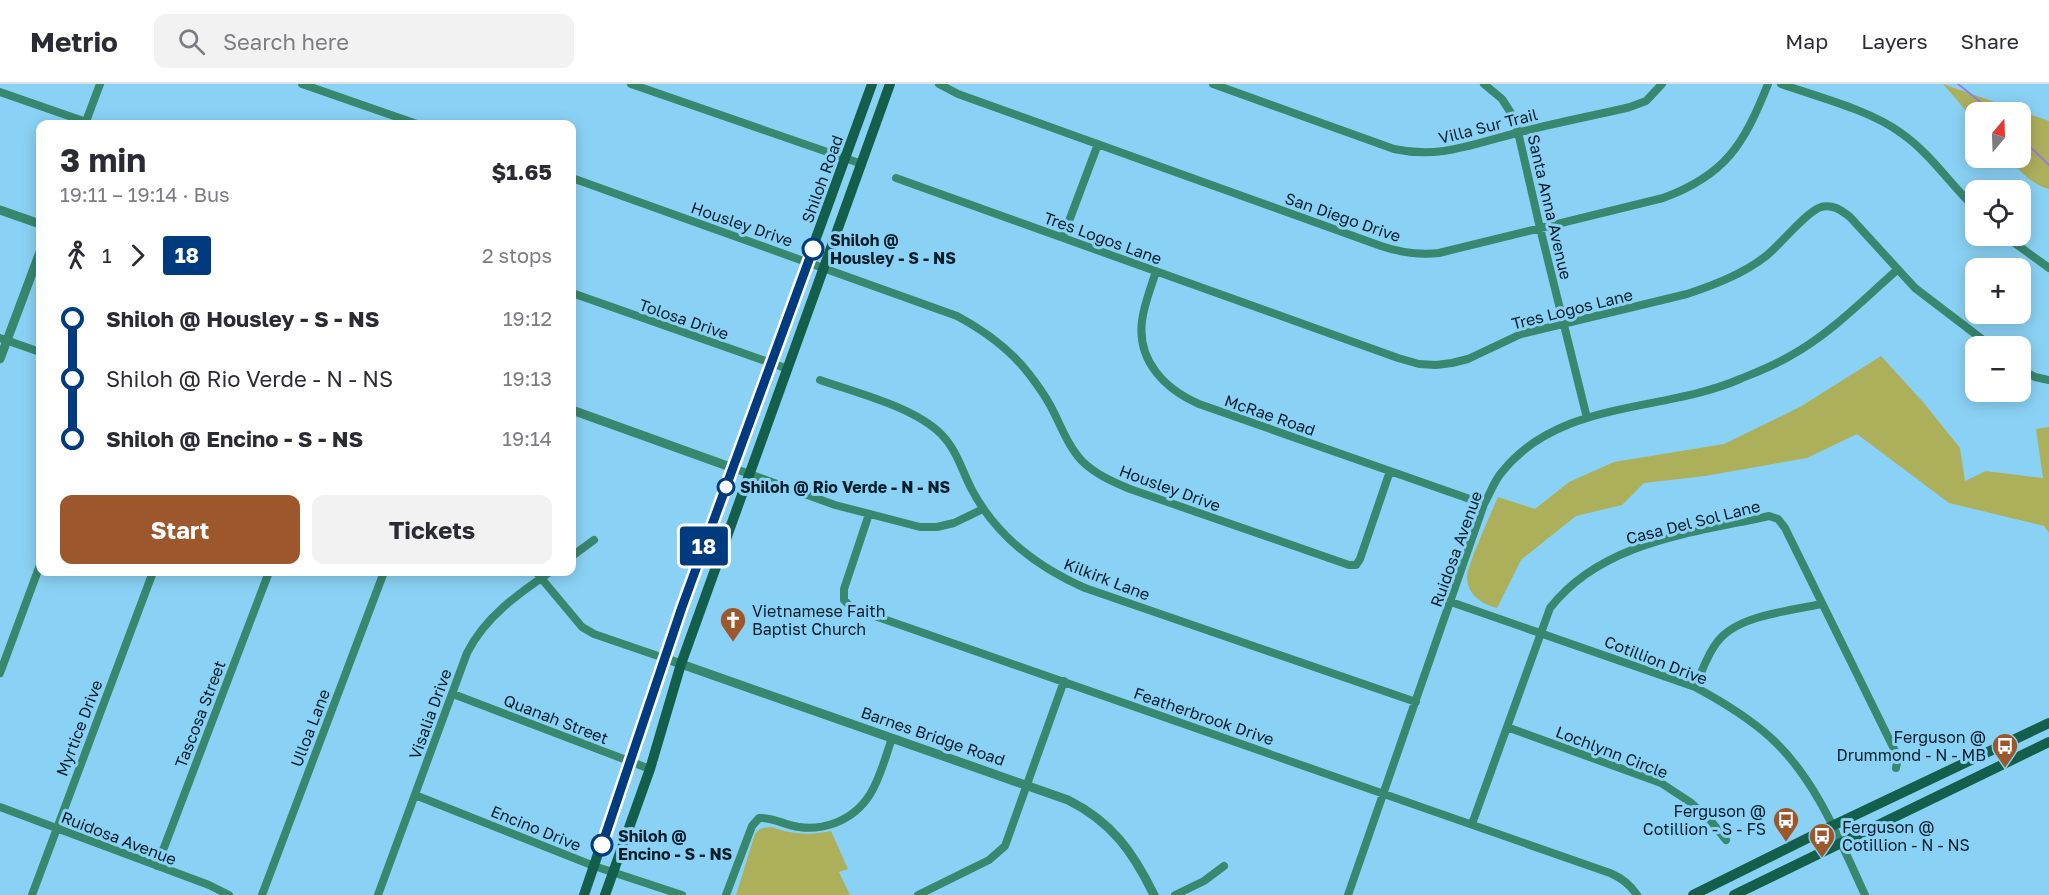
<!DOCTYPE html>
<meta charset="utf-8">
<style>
body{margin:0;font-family:"Golos Text",sans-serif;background:#f2f2f3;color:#2b2b33;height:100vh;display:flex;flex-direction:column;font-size:22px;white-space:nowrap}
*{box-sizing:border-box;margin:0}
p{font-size:20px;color:#7c7c81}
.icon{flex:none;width:33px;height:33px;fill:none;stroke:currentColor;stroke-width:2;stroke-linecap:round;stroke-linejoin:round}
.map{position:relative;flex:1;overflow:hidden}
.drawer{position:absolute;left:36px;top:36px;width:540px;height:456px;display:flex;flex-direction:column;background:#fff;border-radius:12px;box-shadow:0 3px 15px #0003}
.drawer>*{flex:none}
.badge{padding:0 12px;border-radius:4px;font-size:21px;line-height:39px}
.needle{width:39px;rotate:19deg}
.fabs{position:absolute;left:1965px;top:18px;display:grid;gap:12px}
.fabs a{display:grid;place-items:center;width:66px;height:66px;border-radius:12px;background:#fff;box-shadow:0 3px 15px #0003;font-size:30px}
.map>.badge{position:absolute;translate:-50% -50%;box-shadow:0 0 0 3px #fff}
.legs{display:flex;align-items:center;gap:9px;height:66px;padding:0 24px;font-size:20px}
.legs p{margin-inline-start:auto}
.overview{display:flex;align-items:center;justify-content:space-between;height:102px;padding:0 24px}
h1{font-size:33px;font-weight:700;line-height:45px}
.action{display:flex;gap:12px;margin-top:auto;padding:12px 24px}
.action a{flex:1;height:69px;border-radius:12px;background:#9d572c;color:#fff;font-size:24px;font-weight:700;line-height:69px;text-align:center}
.action a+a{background:#f2f2f3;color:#2b2b33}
ul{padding:0 24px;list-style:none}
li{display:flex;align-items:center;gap:21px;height:60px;font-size:22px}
li i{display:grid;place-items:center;width:9px;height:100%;margin:0 8px;background:currentColor}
li i::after{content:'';width:15px;height:15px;margin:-8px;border:4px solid;border-radius:50%;background:#fff}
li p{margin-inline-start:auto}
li:first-child i{background:linear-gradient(#0000 50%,currentColor 0)}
li:last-child i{background:linear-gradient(currentColor 50%,#0000 0)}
header{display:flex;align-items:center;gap:36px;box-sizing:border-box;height:84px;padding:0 30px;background:#fff;border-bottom:2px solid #e1e1e2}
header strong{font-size:28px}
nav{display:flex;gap:33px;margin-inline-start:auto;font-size:21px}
.search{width:420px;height:54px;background:#f2f2f3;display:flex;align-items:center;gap:15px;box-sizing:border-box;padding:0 21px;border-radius:12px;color:#7c7c81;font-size:22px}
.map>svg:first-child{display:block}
.green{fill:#adb05b}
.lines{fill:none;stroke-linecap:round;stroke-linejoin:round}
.stream{stroke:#9282dd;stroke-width:2}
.minor{stroke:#38876f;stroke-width:8}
.tertiary{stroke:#38876f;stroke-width:9}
.secondary{stroke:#135f4b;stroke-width:10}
.line-1-casing{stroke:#fff;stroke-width:14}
.line-1{stroke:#003b80;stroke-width:9}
.stop-1-dot{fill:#fff;stroke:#003b80;stroke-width:3}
.labels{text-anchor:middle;stroke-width:6;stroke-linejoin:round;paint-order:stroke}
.street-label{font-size:16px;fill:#001d2a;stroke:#8ad2f5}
.stop-label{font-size:16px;font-weight:bold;fill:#001d2a;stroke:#8ad2f5;text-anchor:start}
.poi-label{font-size:16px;fill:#001d2a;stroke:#8ad2f5;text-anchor:start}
</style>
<header>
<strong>Metrio</strong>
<div class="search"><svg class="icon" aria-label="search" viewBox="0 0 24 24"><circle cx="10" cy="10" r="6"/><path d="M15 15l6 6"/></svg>Search here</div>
<nav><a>Map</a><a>Layers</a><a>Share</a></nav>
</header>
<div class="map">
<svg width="2049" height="811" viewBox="0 0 2049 811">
<rect width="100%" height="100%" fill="#8ad2f5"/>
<path class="green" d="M1943,0L2049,37V105C2032,101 2019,86 2008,74H2020V28H1976L1975,37Z
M1881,272L1923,318L1960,364L1965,397L1986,387L2043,394L2036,345L2049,343V449L2044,442L1949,419L1857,350L1807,374L1705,392L1644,399L1622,421L1576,432L1521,476L1497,524C1482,520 1467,511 1467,493C1467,482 1492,427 1498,413L1535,425L1569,398L1614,378L1724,360L1800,323Z
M772,743C793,751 810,751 831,747L848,785L839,788L850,811H736L755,750C760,743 764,744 772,743Z"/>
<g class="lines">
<path class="stream" d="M1958,0L1993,28
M2020,53L2049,81"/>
<path class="minor" d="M302,0L417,40
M631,0L862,80
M939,0L958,10L1381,162C1401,169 1418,171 1439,169L1663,114C1726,91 1744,60 1768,0
M1213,0L1394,65C1440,75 1472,60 1517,49C1554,39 1592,32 1630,23L1646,17L1662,0
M1484,0L1502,15L1511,29L1518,48L1540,144L1587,334
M1781,0C1818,13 1870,26 1901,49C1930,69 1950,100 1976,125
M0,8L92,40
M85,40L100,0
M572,94L957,232C985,247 1009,264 1029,290C1036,299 1044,310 1050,321C1060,339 1067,361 1082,377C1095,390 1113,398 1130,405L1349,481H1356L1360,475L1390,387
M896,94L1398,274L1419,280L1436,281L1452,279L1468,275L1521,250L1687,210C1714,201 1743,190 1766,172C1780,161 1807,127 1821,123C1833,120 1841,126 1850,133L1915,204L1991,262
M2005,152L2049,184
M1063,153L1098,60
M1156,187C1151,204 1144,220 1142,237C1137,277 1165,305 1199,320L1484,420
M572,209L788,285
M0,254L40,268
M2020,285L2035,293L2049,296
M820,296C857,309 914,323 941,350C957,366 962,387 972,406C997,453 1037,483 1085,504L1416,618
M733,384L835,421L920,443H937L954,439L983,425
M869,430L844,505V516L852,524L1610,789C1622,794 1630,800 1637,811
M572,472L594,456
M536,488L582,543L594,550L664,574
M1451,518L1695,603C1723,618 1748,633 1771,654C1816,695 1840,757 1865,811
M0,589L40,481
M1695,603C1702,588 1707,570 1718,557C1738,531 1790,527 1821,520
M453,610L650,685
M1507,643L1661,699L1690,718L1711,737L1726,756
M415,711L594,782L682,811
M0,723L209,801L229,811
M1472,740L1550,524C1602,457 1693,449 1769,432L1778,435L1785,444L1895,667L1898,674L1896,684
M157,782L269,488
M32,811L153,488
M262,811L384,488
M378,811L467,569C485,533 518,510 550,488
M726,811L752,742L759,734C773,733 784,741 799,743C811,745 824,743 835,739C874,724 880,689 892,654
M918,811L989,776L1005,762L1064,597
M1175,811L1204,797L1224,782
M1348,811L1484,420C1490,410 1494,397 1502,388C1560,315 1662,329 1740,295C1757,288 1775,281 1790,272C1830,250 1863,216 1897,186"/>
<path class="tertiary" d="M0,126L40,140
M0,275L40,168
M572,326L733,384
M664,574L1068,716C1112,738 1133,768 1154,811"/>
<path class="secondary" d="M584,811L679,531L872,0
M605,811L650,685L681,580L890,0
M1693,811L1832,742L2049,639
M1734,811L2049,658"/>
</g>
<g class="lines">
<g class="line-1-casing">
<path id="line-1" d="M602,761L682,523L813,165"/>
</g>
<use href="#line-1" class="line-1"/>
</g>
<defs>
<g id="church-pin" transform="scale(1.35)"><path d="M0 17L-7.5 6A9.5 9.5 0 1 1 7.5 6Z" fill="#9d572c" stroke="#8ad2f5"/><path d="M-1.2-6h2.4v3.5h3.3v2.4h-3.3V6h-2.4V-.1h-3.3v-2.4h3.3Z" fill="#fff"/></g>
<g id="bus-pin" transform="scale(1.35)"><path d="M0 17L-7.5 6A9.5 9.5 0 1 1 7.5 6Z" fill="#9d572c" stroke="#8ad2f5"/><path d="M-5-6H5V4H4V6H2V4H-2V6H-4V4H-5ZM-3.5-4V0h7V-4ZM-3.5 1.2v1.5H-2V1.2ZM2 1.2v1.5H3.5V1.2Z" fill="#fff"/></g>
</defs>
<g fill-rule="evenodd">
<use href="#church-pin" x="733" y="536"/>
<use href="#bus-pin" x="2005" y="662"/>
<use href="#bus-pin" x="1786" y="736"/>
<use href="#bus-pin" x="1822" y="752"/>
</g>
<g class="stop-1-dot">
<circle cx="813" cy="165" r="10"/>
<circle cx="726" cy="403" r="8"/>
<circle cx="602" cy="761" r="10"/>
</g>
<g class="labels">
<g class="street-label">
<text transform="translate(1488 42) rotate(-14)" y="6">Villa Sur Trail</text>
<text transform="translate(822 95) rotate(-70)" y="6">Shiloh Road</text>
<text transform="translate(1550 123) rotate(77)" y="6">Santa Anna Avenue</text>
<text transform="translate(1343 133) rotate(19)" y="6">San Diego Drive</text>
<text transform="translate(742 140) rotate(19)" y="6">Housley Drive</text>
<text transform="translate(1103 154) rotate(20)" y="6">Tres Logos Lane</text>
<text transform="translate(1572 225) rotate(-14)" y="6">Tres Logos Lane</text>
<text transform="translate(684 235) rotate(19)" y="6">Tolosa Drive</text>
<text transform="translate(1270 331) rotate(19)" y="6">McRae Road</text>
<text transform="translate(1170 404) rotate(20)" y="6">Housley Drive</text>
<text transform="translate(1693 438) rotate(-14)" y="6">Casa Del Sol Lane</text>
<text transform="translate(1456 465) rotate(-70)" y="6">Ruidosa Avenue</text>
<text transform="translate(1107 495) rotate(21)" y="6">Kilkirk Lane</text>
<text transform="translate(1656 576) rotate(21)" y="6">Cotillion Drive</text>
<text transform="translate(200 630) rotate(-69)" y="6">Tascosa Street</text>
<text transform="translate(430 630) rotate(-70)" y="6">Visalia Drive</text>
<text transform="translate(1204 632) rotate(19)" y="6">Featherbrook Drive</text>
<text transform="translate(556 635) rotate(21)" y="6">Quanah Street</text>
<text transform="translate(79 644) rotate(-69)" y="6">Myrtice Drive</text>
<text transform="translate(310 644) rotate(-69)" y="6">Ulloa Lane</text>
<text transform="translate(933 652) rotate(19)" y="6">Barnes Bridge Road</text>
<text transform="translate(1612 668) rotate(21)" y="6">Lochlynn Circle</text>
<text transform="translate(536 744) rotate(22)" y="6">Encino Drive</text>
<text transform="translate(119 754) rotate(21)" y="6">Ruidosa Avenue</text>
</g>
<g class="stop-label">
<text x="830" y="162">Shiloh @<tspan x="830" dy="18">Housley - S - NS</tspan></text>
<text x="740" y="409">Shiloh @ Rio Verde - N - NS</text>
<text x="618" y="758">Shiloh @<tspan x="618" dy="18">Encino - S - NS</tspan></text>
</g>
<g class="poi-label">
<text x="752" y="533">Vietnamese Faith<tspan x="752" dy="18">Baptist Church</tspan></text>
<text x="1986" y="659" text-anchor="end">Ferguson @<tspan x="1986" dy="18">Drummond - N - MB</tspan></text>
<text x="1766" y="733" text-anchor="end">Ferguson @<tspan x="1766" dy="18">Cotillion - S - FS</tspan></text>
<text x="1842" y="749">Ferguson @<tspan x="1842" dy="18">Cotillion - N - NS</tspan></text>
</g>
</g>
</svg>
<div class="fabs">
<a><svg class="needle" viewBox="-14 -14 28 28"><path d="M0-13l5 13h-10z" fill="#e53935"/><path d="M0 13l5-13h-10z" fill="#7c7c81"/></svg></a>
<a><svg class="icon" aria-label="locate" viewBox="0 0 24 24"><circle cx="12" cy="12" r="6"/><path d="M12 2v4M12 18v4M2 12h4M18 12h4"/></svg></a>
<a>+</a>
<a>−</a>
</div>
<b class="badge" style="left:704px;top:462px;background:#003b80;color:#fff">18</b>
<section class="drawer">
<div class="overview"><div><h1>3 min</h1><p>19:11 – 19:14 · Bus</p></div><b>$1.65</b></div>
<div class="legs"><svg class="icon" aria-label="walk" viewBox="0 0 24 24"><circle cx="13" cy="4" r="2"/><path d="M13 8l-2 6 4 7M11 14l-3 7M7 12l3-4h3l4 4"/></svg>1<svg class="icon" aria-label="forward" viewBox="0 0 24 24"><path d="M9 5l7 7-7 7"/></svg><b class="badge" style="background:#003b80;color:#fff">18</b><p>2 stops</p></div>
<ul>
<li><i style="color:#003b80"></i><b>Shiloh @ Housley - S - NS</b><p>19:12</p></li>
<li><i style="color:#003b80"></i><span>Shiloh @ Rio Verde - N - NS</span><p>19:13</p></li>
<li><i style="color:#003b80"></i><b>Shiloh @ Encino - S - NS</b><p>19:14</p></li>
</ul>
<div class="action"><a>Start</a><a>Tickets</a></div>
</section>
</div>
